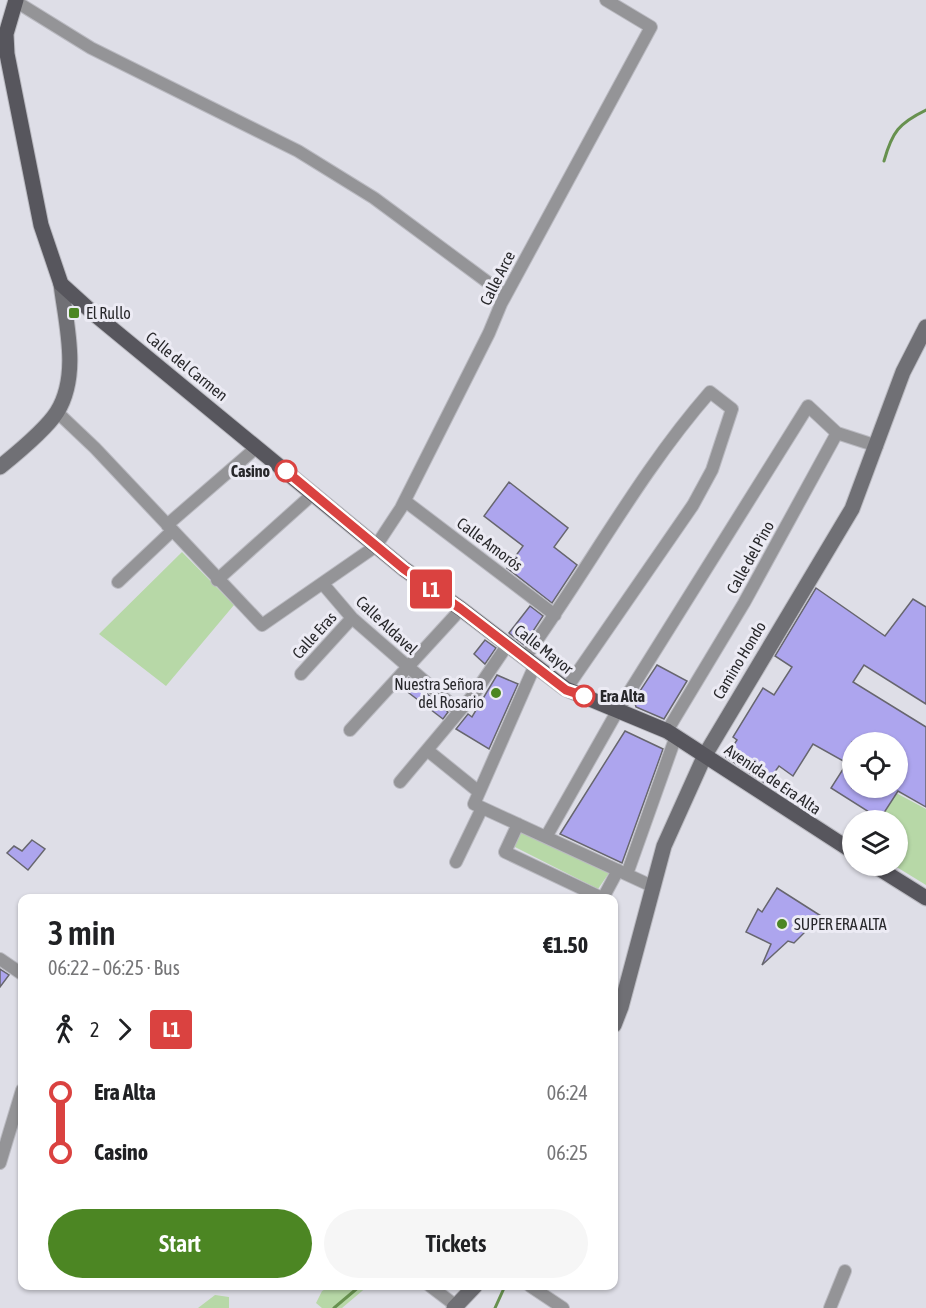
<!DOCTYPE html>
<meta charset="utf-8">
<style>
body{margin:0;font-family:"Asap Condensed",sans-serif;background:#f6f6f6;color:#202124;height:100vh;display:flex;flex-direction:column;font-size:22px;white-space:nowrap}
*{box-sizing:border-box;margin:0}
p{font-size:20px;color:#757577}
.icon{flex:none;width:33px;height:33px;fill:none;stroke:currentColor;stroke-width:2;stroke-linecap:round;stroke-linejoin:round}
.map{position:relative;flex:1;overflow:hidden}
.sheet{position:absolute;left:18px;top:894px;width:600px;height:396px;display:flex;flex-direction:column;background:#fff;border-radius:12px;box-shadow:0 2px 4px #0004}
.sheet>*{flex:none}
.badge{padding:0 12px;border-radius:4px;font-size:21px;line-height:39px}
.fabs{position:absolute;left:842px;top:732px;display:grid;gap:12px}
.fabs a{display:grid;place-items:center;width:66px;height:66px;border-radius:50%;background:#fff;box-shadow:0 2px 4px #0004;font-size:30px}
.map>.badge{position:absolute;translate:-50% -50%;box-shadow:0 0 0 3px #fff}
.legs{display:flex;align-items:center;gap:9px;height:66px;padding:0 30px;font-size:20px}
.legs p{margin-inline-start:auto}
.head{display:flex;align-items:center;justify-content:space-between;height:102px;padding:0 30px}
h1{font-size:33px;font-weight:600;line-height:45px}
.button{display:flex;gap:12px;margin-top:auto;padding:12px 30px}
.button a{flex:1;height:69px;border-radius:36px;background:#4c8623;color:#fff;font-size:24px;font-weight:600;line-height:69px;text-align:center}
.button a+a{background:#f6f6f6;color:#202124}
ul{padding:0 30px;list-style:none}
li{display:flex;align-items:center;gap:21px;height:60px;font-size:22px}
li i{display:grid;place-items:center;width:9px;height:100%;margin:0 8px;background:currentColor}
li i::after{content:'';width:15px;height:15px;margin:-8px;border:4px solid;border-radius:50%;background:#fff}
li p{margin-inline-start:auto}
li:first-child i{background:linear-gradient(#0000 50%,currentColor 0)}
li:last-child i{background:linear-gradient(currentColor 50%,#0000 0)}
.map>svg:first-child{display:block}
.green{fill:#b7d8a7}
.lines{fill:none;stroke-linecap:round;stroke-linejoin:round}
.stream{stroke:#67914f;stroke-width:3}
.building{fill:#ada5ee;stroke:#67666e;stroke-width:1.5;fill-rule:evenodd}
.minor-casing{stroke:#babac1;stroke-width:14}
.secondary-casing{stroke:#babac1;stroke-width:17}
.primary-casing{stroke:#babac1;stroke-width:17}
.minor{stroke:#949497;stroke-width:12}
.secondary{stroke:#707075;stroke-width:15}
.primary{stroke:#57565d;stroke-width:15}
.line-1-casing{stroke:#fff;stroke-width:14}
.line-1{stroke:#da4240;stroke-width:9}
.poi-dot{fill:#4c8623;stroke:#ecebf4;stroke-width:2}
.stop-1-dot{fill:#fff;stroke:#da4240;stroke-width:3}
.labels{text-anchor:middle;stroke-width:6;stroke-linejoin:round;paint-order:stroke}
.street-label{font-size:16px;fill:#28282b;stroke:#ecebf4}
.poi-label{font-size:16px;fill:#28282b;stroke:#ecebf4;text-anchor:start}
.stop-label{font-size:16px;font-weight:bold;fill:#28282b;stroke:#ecebf4;text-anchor:end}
</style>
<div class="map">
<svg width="926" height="1308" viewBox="0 0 926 1308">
<rect width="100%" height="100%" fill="#dedee7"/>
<path class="green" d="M182,552L234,605L166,686L99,634Z
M896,793L926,809V885L895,866L897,820H879Z
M520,829L609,873L598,889L511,845Z
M331,1286H368L342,1308H322L316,1303L322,1291Z
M215,1295L229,1297V1308H198Z"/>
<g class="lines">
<path class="stream" d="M884,161C892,132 899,123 926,110
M334,1308L360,1286
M495,1308L505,1286"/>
</g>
<path class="building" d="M509,482L568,528L554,547L577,565L552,603L507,568L523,546L484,516Z
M816,588L885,636L913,599L926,607V704L864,665L853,682L926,727V807L898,791L880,819L831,788L847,763L813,744L793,776L779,766L766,784L726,757L737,740L733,737L763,688L774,695L792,667L775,656ZM852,742H897V788H852Z
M530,606L543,616L524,645L509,633Z
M485,640L496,648L485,664L474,654Z
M657,665L687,681L664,719L636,707L634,700Z
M497,675L518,684L489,749L456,729L468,714L472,717Z
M409,678L448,712L443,719L401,687Z
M625,731L663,749L622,863L560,834Z
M32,840L45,849L28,870L7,853L14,846L22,851Z
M777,888L821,916L794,943L788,941L762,965L771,944L746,932L758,909L762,912Z
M0,969L9,975L0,987Z"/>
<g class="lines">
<g class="minor-casing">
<path id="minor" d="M15,1L91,48L298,151L374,198L505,295
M57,412L95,448L262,625L376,546L401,508L489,333L501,304L651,27L606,0
M405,501L555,615
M167,525L257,447
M217,580L314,493
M118,582L172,531
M323,584L352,618L459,711
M525,657C588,570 639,473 710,392L732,409L712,470L693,505L566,689
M535,665L474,804L654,887
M301,674L352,618
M350,730L461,609
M667,731L744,603L837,433L877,446
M427,750L479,792
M400,782L474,694L508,644
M518,824L505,852L602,898
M546,837L618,710L808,406L837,433
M456,862L482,808
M627,874L676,736
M603,898L618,870
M0,959L22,974
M0,1163L22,1090
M430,1286L455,1305
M530,1286L563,1308
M830,1308L845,1271"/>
</g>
<g class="secondary-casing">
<path id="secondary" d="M0,467C16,454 47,428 57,412C80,375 66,324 61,284
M614,1025L621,1007L664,846L705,755L852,509L903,372L926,327
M454,1308L475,1286"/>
</g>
<g class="primary-casing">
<path id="primary" d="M16,0L6,34L7,54L41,225L61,284L93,313L404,569L461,609L566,689L667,731L852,851
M875,866L926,898"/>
</g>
<use href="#minor" class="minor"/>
<use href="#secondary" class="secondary"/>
<use href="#primary" class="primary"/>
</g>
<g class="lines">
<g class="line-1-casing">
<path id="line-1" d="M286,471L404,569L461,609L566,690L584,696"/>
</g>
<use href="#line-1" class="line-1"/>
</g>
<g class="poi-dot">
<rect x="68" y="307" width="12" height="12" rx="3"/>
<circle cx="496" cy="693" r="6"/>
<circle cx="782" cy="924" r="6"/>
</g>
<g class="stop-1-dot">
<circle cx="286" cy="471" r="10"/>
<circle cx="584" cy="696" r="10"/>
</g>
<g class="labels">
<g class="street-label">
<text transform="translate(497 278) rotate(-63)" y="6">Calle Arce</text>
<text transform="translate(187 366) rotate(39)" y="6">Calle del Carmen</text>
<text transform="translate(490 544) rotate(37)" y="6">Calle Amorós</text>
<text transform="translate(750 557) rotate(-61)" y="6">Calle del Pino</text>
<text transform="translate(387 625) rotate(43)" y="6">Calle Aldavel</text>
<text transform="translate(314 635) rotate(-48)" y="6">Calle Eras</text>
<text transform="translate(544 649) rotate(38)" y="6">Calle Mayor</text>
<text transform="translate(739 660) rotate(-59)" y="6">Camino Hondo</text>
<text transform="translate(773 779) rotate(34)" y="6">Avenida de Era Alta</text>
</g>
<g class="poi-label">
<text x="86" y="319">El Rullo</text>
<text x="484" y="690" text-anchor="end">Nuestra Señora<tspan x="484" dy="18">del Rosario</tspan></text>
<text x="794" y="930">SUPER ERA ALTA</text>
</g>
<g class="stop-label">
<text x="270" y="477">Casino</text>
<text x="600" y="702" text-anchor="start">Era Alta</text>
</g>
</g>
</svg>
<div class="fabs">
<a><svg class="icon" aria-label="locate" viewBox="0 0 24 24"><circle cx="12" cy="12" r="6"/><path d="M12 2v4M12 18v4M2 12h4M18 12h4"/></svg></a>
<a><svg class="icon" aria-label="layers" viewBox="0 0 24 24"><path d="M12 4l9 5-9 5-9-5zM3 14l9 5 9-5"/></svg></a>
</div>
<b class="badge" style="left:431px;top:589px;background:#da4240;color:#fff">L1</b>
<section class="sheet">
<div class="head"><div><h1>3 min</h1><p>06:22 – 06:25 · Bus</p></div><b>€1.50</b></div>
<div class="legs"><svg class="icon" aria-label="walk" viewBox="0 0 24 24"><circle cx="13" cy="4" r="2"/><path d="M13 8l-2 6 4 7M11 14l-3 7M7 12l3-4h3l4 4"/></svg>2<svg class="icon" aria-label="forward" viewBox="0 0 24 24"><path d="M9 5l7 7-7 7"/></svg><b class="badge" style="background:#da4240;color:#fff">L1</b></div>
<ul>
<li><i style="color:#da4240"></i><b>Era Alta</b><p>06:24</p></li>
<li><i style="color:#da4240"></i><b>Casino</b><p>06:25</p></li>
</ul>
<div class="button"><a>Start</a><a>Tickets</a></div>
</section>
</div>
